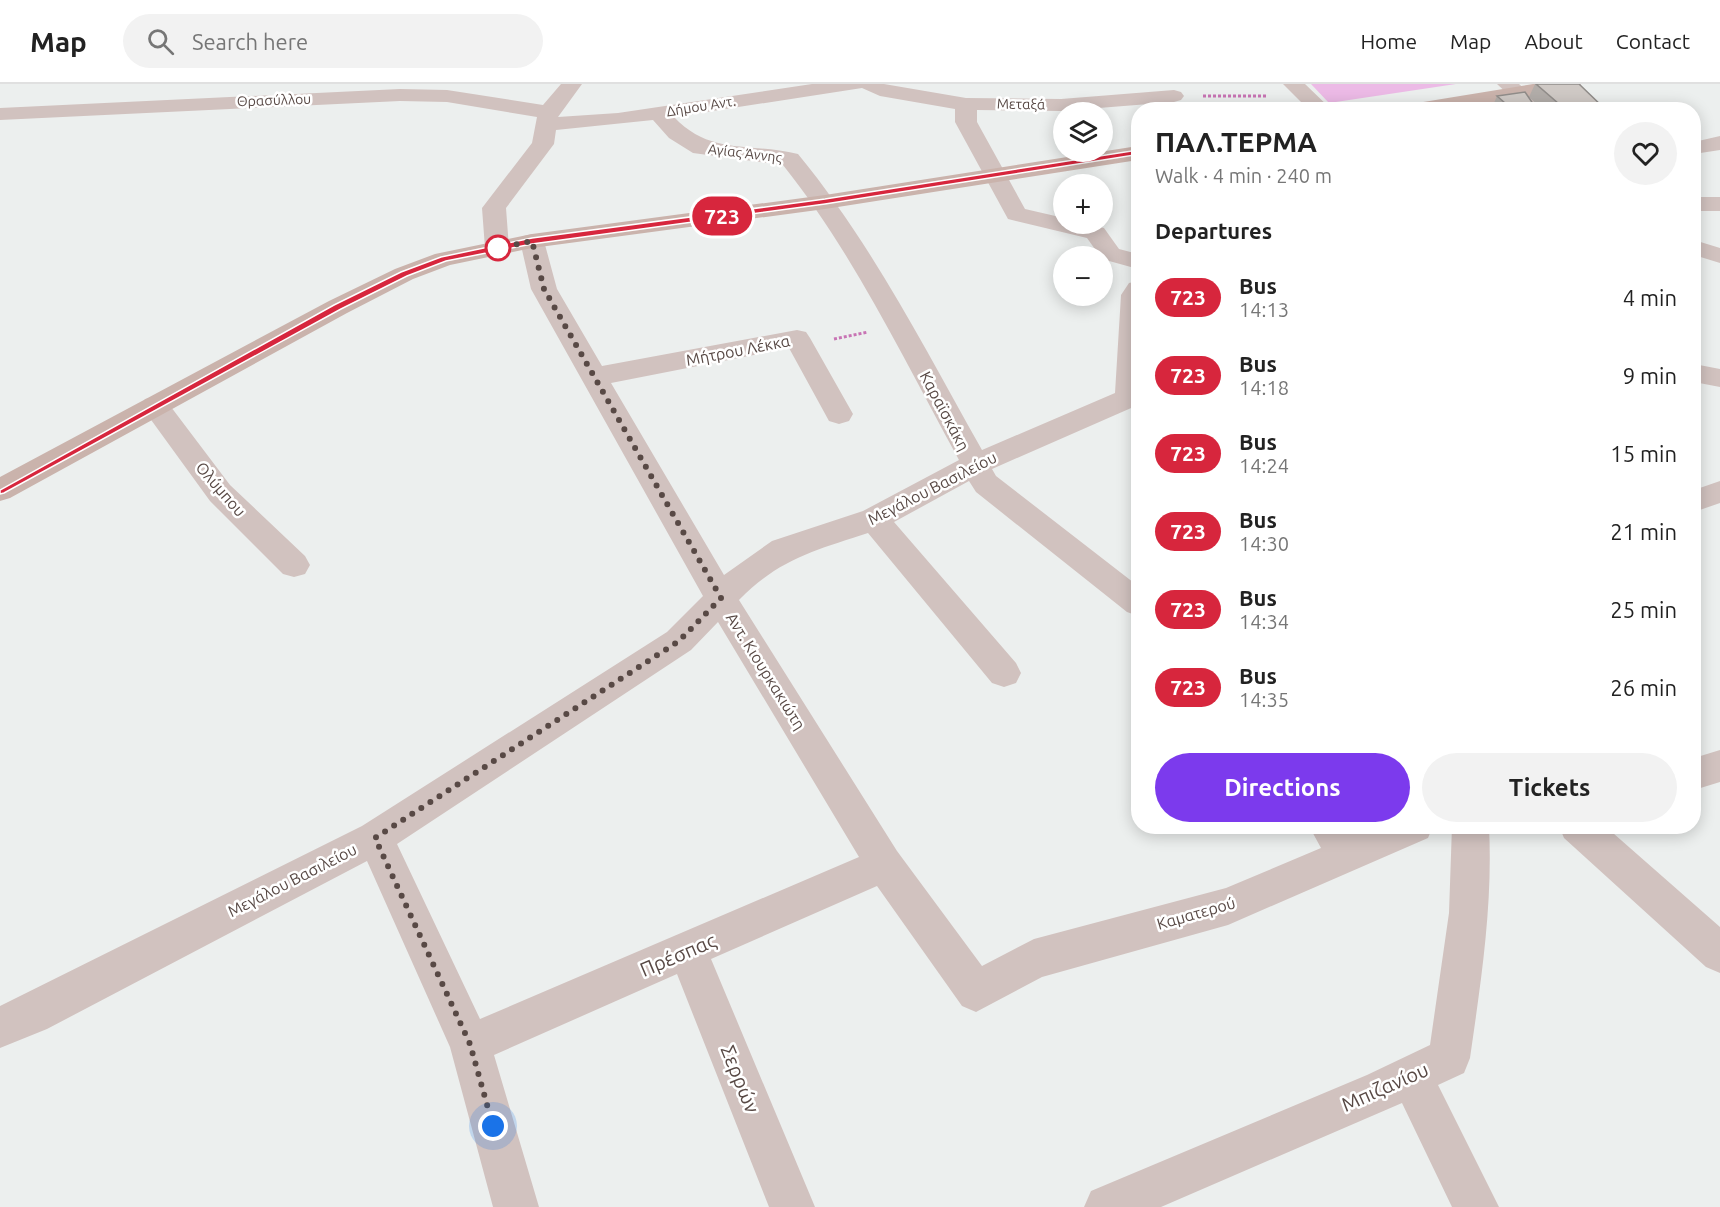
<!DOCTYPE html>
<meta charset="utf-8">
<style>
body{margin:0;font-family:Ubuntu,sans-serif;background:#f2f2f2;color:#222;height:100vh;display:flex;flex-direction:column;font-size:22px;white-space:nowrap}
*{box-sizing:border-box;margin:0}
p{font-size:20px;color:#767676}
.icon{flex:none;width:33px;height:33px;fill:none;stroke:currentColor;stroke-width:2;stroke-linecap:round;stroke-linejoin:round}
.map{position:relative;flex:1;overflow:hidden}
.sheet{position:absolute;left:1131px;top:18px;width:570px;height:732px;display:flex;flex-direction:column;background:#fff;border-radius:24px;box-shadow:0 3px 15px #0003}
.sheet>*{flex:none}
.badge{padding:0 12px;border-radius:20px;font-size:21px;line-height:39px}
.tools{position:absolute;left:1053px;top:18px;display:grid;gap:12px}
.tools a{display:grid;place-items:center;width:60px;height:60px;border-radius:50%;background:#fff;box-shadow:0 3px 15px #0003;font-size:30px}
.you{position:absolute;width:30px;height:30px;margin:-15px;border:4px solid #fff;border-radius:50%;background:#1a73e8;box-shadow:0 0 0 9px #1a73e833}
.map>.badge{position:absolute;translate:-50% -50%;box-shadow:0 0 0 3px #fff}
h2{padding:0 24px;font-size:22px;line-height:54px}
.round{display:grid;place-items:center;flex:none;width:63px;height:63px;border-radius:32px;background:#f2f2f2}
.head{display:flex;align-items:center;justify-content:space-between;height:102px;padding:0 24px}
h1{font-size:28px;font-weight:700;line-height:45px}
.cta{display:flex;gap:12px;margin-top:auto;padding:12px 24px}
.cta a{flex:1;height:69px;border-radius:36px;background:#7c3aed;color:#fff;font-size:24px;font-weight:700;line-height:69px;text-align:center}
.cta a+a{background:#f2f2f2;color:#222}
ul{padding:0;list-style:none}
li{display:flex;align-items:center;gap:18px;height:78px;padding:0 24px}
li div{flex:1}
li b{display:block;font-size:22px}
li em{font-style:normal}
li .badge{min-width:66px;font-weight:700;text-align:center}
header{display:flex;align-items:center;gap:36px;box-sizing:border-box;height:84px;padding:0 30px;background:#fff;border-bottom:2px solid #e0e0e0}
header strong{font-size:28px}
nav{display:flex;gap:33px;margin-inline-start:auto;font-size:21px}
.search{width:420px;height:54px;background:#f2f2f2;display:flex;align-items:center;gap:15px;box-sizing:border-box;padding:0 21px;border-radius:33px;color:#767676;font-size:22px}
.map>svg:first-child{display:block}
.green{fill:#ecbae6}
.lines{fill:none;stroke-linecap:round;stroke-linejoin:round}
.path{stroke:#c874b4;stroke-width:3;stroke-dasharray:3 2;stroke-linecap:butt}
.minor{fill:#d1c2bf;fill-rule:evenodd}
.major{fill:#cab3ac;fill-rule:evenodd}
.wall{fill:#b2ada9}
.building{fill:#cfc9c5;stroke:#918d8a;stroke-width:1.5}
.line{fill:#d7263d;stroke:#fff;stroke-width:1.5}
.walk{stroke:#584945;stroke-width:6;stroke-dasharray:0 10.8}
.stop-dot{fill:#fff;stroke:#d7263d;stroke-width:3}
.labels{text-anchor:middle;stroke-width:5;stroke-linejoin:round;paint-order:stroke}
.far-street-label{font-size:14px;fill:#584945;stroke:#fff}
.street-label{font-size:16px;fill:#584945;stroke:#fff}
.near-street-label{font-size:20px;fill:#584945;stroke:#fff}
</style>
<header>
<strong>Map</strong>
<div class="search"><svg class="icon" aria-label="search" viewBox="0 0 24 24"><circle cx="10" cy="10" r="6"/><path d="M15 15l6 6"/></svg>Search here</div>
<nav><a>Home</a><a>Map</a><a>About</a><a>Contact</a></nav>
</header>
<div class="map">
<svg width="1720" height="1123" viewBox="0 0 1720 1123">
<rect width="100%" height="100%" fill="#ecefee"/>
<path class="green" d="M1311,0H1456L1329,19Z"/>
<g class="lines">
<path class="path" d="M1203,12H1268
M834,255L868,248"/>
<path class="minor" d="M561,0H582L558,33L618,29L812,0H884L966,14L1061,15L1174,6L1181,8L1184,12L1181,16L1174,18L1061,27L977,26V38L1025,125L1064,134V140H1086L1104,144L1119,165L1138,170V185L1102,175L1087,154L1008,135L955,38V25L880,12L862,4L674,33C711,72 750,58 798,70C872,160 925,265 982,366L1115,309L1121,211L1129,199L1138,197V321L992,385L996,392L1138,502V532L1127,528L976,408L969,397L894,438L1016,579L1021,589L1016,599L1004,603L992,599L868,449C816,466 779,475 739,516L897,767L982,882L1034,855L1226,804L1321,764L1309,742H1350L1355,750L1372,742H1433L1428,754L1228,841L1042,893L976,928L962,922L877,802L711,875L815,1123H769L677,890L494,971L539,1123H493L450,963L367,777L47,945L0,964V922L362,742L667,548L703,512L531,205L520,157L524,152L532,150L540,152L544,157L557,205L602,282L797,246L806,248L810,254L853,330L849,337L839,340L829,337L789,264L611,299L724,491L772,457L863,427L959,376C904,276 854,170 783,81L693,69L669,54L653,36L556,46L554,60L506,124L509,164L506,169L497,171L488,169L485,164L482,124L532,59L537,33L447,18L400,17L0,36V24L400,5L447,6L543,21ZM718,538L859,773L480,935L397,760L691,566Z
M1283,0H1305L1332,26H1309Z
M1497,0H1519L1548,26H1525Z
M1720,52V66L1694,70V58Z
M1694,113H1720V127H1694Z
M1694,156L1720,164V179L1694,171Z
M1694,280L1720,285V303L1694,298Z
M155,313L165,315L230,401L305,472L310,481L305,490L294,493L283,490L210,417L141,322L145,315Z
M1720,397V419L1694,428V406Z
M1720,666V698L1694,706V674Z
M1452,742H1489C1493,821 1481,897 1470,974L1464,989L1438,1001L1499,1123H1452L1402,1019L1161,1123H1084L1091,1107L1367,991L1430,961L1449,829Z
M1559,742H1605L1720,843V889L1706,883L1564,754Z"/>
<path class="major" d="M1533,0H1581L1578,4L1571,6L1453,26H1401L1411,20Z
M1138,62V76L825,125L532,164L450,181L413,195L347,229L10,414L0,417V393L329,217L395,185L435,170L532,150L825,111Z"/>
</g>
<path class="wall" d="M1535,0H1579L1606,26H1543L1529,13Z
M1497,12L1536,24L1535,26H1501L1494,19Z"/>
<path class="building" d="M1536,0H1579L1606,26H1566Z
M1525,8L1536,24L1513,26L1497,12Z"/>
<path class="line" d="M1138,66L1141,70L825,120L532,160L446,177L407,192L341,225L4,409L0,410V406L334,221L401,188L441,173L532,154L825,115Z"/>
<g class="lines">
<path class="walk" d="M493,1042L470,960L375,754L679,557L721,514L544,205L532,157L498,164"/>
</g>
<circle class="stop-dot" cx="498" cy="164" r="12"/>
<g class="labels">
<g class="far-street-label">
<text transform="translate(274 16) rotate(-2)" y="5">Θρασύλλου</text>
<text transform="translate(1021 20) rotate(1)" y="5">Μεταξά</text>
<text transform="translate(701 22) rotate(-9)" y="5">Δήμου Αντ.</text>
<text transform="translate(745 69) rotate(7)" y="5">Αγίας Άννης</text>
</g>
<g class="street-label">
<text transform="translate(738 266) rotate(-11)" y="6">Μήτρου Λέκκα</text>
<text transform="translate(945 327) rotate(62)" y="6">Καραϊσκάκη</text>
<text transform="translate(932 404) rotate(-27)" y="6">Μεγάλου Βασιλείου</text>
<text transform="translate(221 405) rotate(49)" y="6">Ολύμπου</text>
<text transform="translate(766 587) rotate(58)" y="6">Αντ. Κιουρκακιώτη</text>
<text transform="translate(292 796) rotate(-27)" y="6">Μεγάλου Βασιλείου</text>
<text transform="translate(1196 829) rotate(-16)" y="6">Καματερού</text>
</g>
<g class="near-street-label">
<text transform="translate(678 871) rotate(-23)" y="7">Πρέσπας</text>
<text transform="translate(740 995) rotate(68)" y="7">Σερρών</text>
<text transform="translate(1385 1003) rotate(-24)" y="7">Μπιζανίου</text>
</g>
</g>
</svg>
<div class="tools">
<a><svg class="icon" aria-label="layers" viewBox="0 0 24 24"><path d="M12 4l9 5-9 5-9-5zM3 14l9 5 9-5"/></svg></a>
<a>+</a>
<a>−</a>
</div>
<div class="you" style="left:493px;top:1042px"></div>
<b class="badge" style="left:722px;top:132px;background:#d7263d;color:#fff">723</b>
<section class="sheet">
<div class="head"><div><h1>ΠΑΛ.ΤΕΡΜΑ</h1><p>Walk · 4 min · 240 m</p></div><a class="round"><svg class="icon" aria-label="heart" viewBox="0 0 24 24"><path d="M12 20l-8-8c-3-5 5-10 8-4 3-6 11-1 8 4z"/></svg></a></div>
<h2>Departures</h2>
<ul>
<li><span class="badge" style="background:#d7263d;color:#fff">723</span><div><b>Bus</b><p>14:13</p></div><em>4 min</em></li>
<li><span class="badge" style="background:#d7263d;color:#fff">723</span><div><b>Bus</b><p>14:18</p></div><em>9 min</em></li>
<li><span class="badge" style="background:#d7263d;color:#fff">723</span><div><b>Bus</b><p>14:24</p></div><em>15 min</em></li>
<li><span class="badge" style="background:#d7263d;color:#fff">723</span><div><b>Bus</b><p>14:30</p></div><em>21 min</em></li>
<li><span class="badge" style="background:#d7263d;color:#fff">723</span><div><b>Bus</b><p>14:34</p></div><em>25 min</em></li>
<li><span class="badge" style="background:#d7263d;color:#fff">723</span><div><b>Bus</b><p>14:35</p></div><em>26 min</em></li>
</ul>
<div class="cta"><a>Directions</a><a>Tickets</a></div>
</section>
</div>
